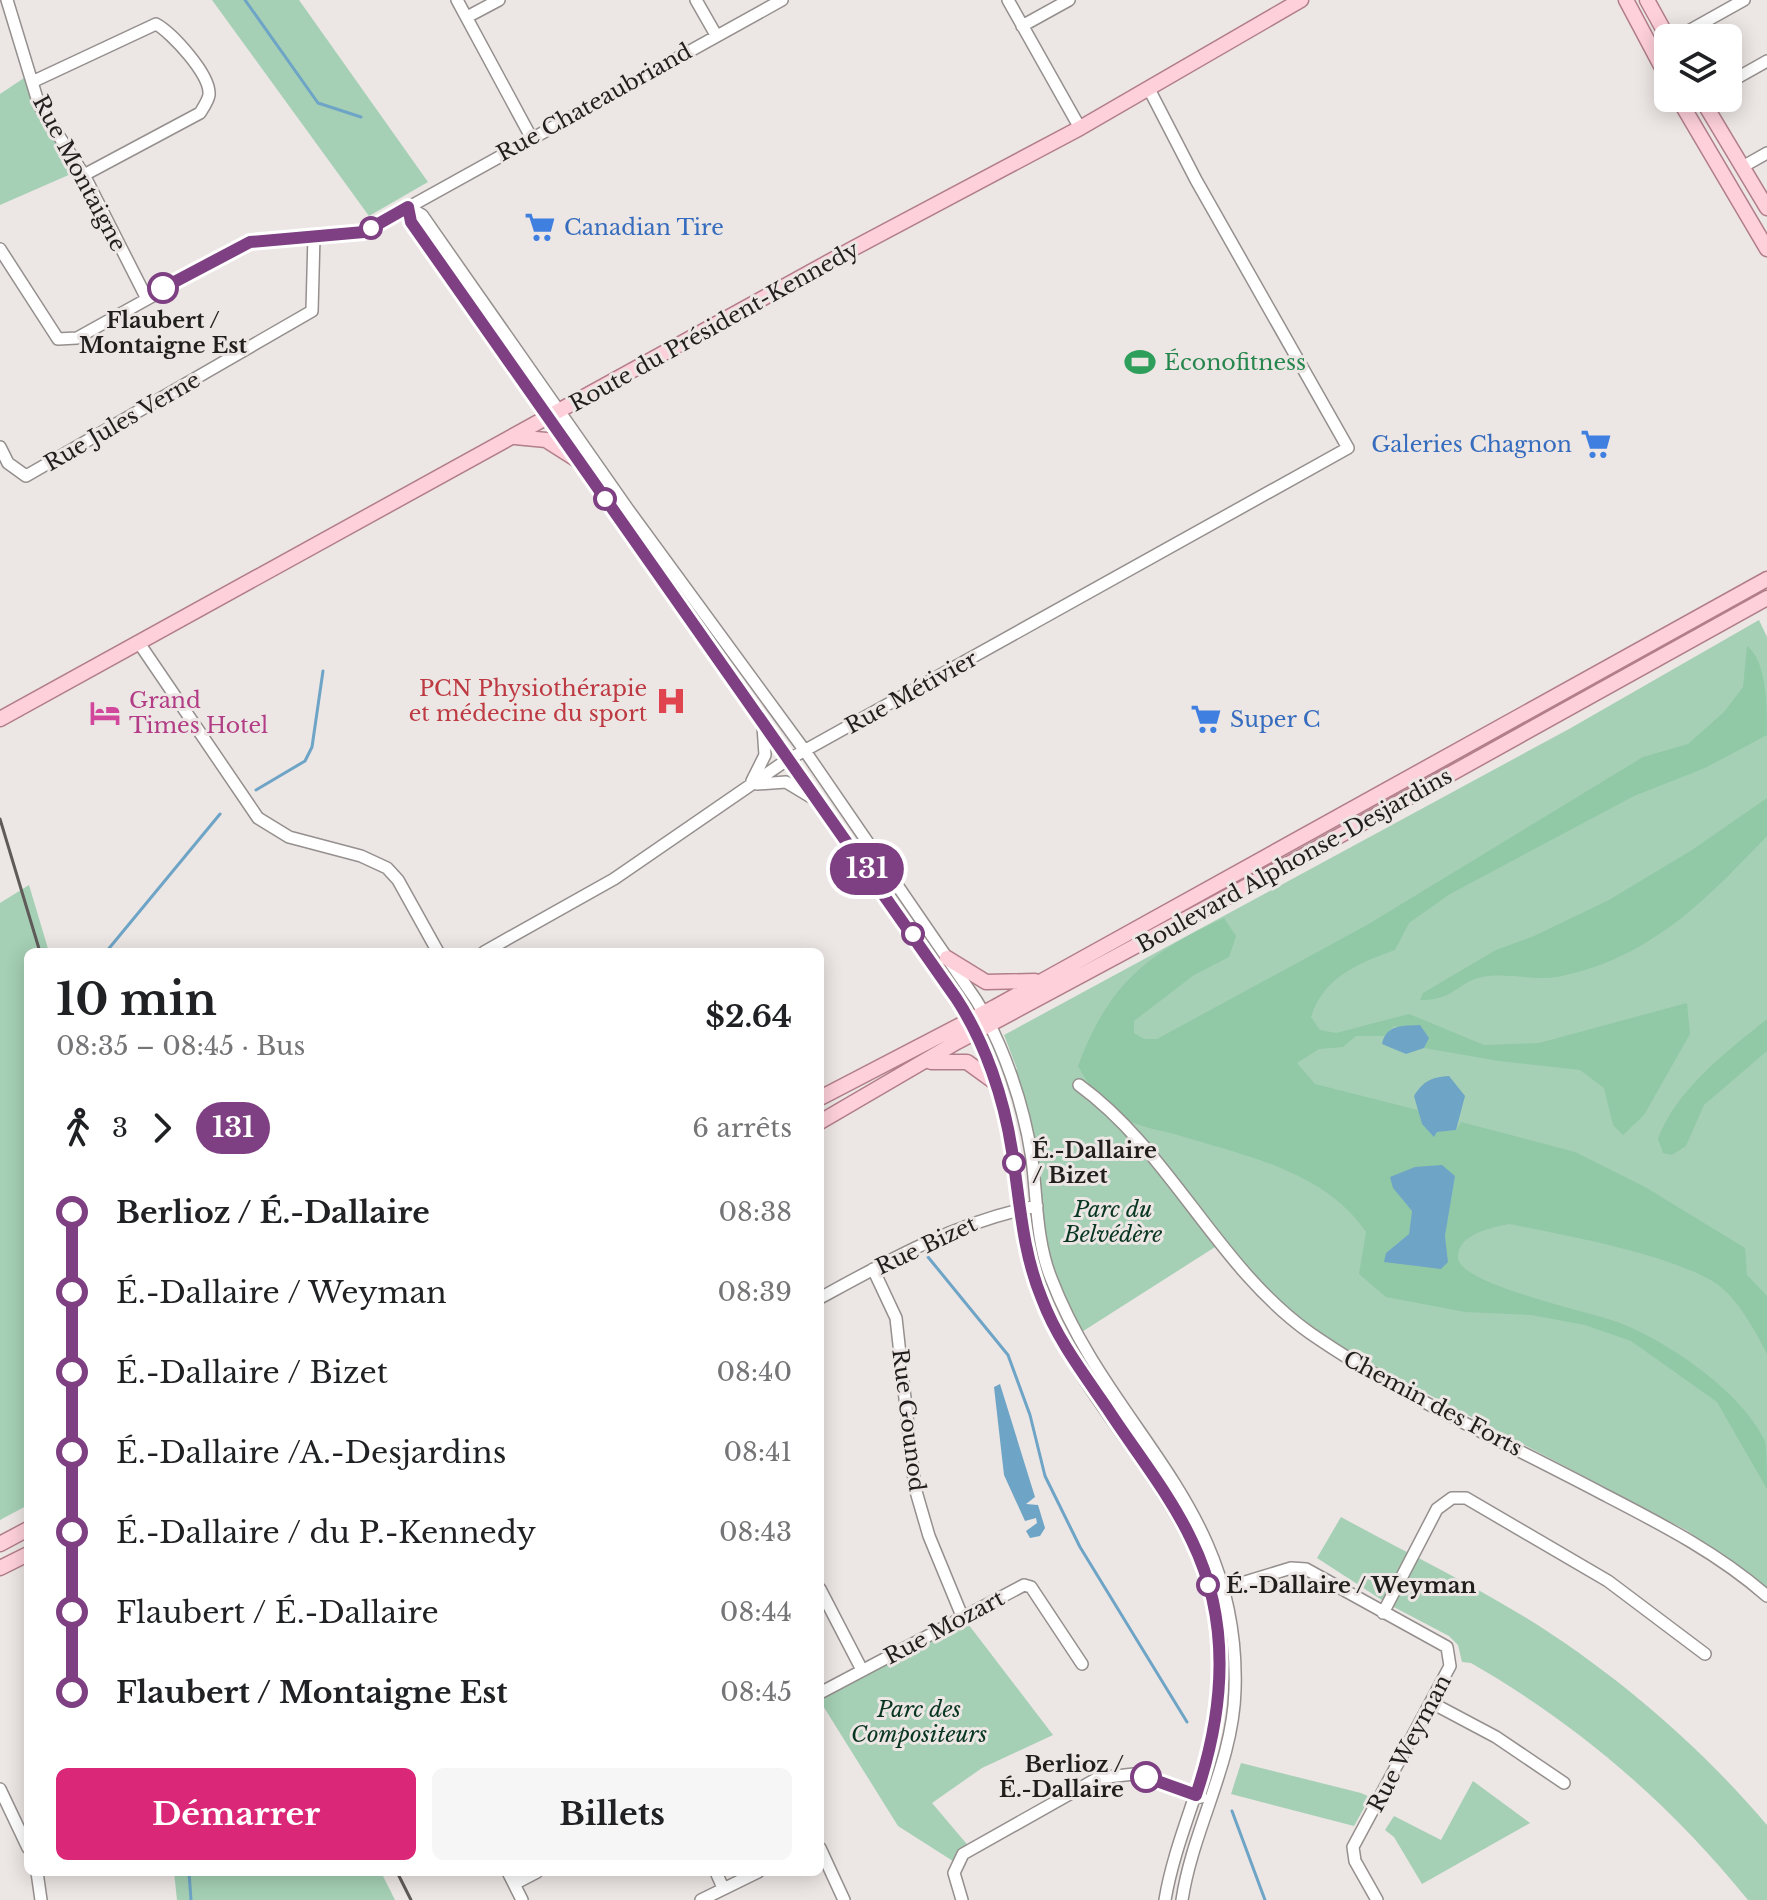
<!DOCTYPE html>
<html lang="fr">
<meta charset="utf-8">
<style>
body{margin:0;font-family:"Libre Baskerville",serif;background:#f6f6f6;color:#202124;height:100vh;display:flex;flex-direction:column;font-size:30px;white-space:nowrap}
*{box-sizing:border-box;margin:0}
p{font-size:26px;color:#757577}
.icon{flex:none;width:44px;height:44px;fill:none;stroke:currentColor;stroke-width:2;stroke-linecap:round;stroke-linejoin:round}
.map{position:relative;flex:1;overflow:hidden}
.drawer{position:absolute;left:24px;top:948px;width:800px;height:928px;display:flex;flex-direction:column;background:#fff;border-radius:12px;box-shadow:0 4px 20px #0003}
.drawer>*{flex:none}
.badge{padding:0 16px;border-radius:26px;font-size:28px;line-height:52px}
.buttons{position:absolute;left:1654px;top:24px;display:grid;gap:16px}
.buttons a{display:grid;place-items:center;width:88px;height:88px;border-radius:12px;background:#fff;box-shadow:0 4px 20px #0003;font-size:40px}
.map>.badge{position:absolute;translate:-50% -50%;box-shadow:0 0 0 4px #fff}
.legs{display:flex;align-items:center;gap:12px;height:88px;padding:0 32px;font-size:26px}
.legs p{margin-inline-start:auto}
.headline{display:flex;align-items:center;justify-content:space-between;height:136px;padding:0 32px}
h1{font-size:44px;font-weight:700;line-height:60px}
.action{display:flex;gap:16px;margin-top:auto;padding:16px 32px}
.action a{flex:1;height:92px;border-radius:12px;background:#db2777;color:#fff;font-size:32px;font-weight:700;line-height:92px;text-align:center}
.action a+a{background:#f6f6f6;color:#202124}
ul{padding:0 32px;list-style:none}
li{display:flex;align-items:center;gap:28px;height:80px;font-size:30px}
li i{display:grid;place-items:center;width:12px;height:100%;margin:0 10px;background:currentColor}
li i::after{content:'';width:20px;height:20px;margin:-10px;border:6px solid;border-radius:50%;background:#fff}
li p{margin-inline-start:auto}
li:first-child i{background:linear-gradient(#0000 50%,currentColor 0)}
li:last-child i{background:linear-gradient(currentColor 50%,#0000 0)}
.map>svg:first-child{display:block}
.green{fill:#a5d0b5}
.forest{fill:#91c8a6;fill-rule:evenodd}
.water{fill:#6ea4c6}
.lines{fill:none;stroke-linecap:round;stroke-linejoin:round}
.stream{stroke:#6ea4c6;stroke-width:3}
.minor-casing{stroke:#95908e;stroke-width:14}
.major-casing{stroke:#b17e89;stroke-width:17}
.minor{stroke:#fff;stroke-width:11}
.major{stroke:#fed0da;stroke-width:14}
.rail{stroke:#5e5b59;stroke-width:3}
.line-1-casing{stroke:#fff;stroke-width:18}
.line-1{stroke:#7e4082;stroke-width:12}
.stop-1-dot{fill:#fff;stroke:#7e4082;stroke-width:4}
.labels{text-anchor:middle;stroke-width:6;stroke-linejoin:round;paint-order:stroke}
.street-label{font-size:22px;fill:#211f1e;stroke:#ece6e4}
.shop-label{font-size:22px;fill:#366cbe;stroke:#ece6e4;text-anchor:start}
.stop-label{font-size:22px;font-weight:bold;fill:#211f1e;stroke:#ece6e4;text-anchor:start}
.leisure-label{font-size:22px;fill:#27864d;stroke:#ece6e4;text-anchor:start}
.health-label{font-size:22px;fill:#be3a42;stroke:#ece6e4;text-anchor:end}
.hotel-label{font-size:22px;fill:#b23c85;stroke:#ece6e4;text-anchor:start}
.park-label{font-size:22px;font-style:italic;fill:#083620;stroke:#ece6e4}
</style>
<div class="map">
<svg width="1767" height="1900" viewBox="0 0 1767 1900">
<rect width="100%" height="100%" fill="#ece6e4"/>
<path class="green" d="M212,0H299L428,182L369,216Z
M30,74L39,105L80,170L0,205V94Z
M1759,620L1767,637V1590L1686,1530L1365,1361L1310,1326L1252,1278L1223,1242L1077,1335L1049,1275L1032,1157L1009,1074L1017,1069L1004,1035L1569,729Z
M29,885L49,952H28V1505L0,1520V903Z
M1341,1517C1401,1550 1464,1580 1523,1616C1614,1672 1698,1744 1767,1825V1900H1748C1669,1803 1579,1725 1471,1663L1462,1662L1458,1645L1449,1636L1388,1604L1317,1558Z
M962,1616L1053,1735L982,1768L932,1803L971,1849L956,1863L898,1826L820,1701V1693Z
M1241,1763L1361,1793L1370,1797L1354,1826L1231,1794Z
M1473,1781L1530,1823L1422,1884L1394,1837L1385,1830L1394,1816L1441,1840Z
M174,1872H381L395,1900H177Z"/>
<path class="forest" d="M1747,646C1767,661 1767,706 1767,735L1705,768L1634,796L1450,894L1409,923L1395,950C1358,963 1323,978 1311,1017L1320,1030L1336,1033L1409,1014L1484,1045L1539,1043L1687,1003L1690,1034L1644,1115L1623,1135L1613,1125L1604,1088L1580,1070L1499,1061L1424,1048L1429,1038L1394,1026L1384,1036H1356L1343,1047L1319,1049L1297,1063L1315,1084L1418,1110L1422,1124L1435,1136L1437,1132L1456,1130L1461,1122L1575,1152L1645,1187L1745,1248L1747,1275L1767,1296V1354C1755,1331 1739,1300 1717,1284C1671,1254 1565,1235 1509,1224C1491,1228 1457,1234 1458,1258C1460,1285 1595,1313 1620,1323C1670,1343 1741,1391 1765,1441C1767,1453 1767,1476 1767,1489L1717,1402L1631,1341L1585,1325L1531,1315L1465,1312L1386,1297L1359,1274L1366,1232C1324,1170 1242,1155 1174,1134C1159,1130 1141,1127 1127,1120C1104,1109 1090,1087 1078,1066C1108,985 1146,954 1224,918L1236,936L1229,957L1194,975L1134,1021V1033L1144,1039H1157L1367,925L1643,757L1688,744L1724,712L1743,687ZM1455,1176L1445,1236L1448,1262L1386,1253L1409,1234L1412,1211L1393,1188Z
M1767,798V836C1706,900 1651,957 1562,976C1536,982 1508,972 1482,977C1457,982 1454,1001 1420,1000L1423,993L1496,950L1534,936L1609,900L1692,850Z
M1767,1019V1051L1704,1105L1686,1146L1672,1155L1663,1153L1658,1139C1675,1091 1727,1051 1767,1019Z"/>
<path class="water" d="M1420,1025L1429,1038L1424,1048L1406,1054L1382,1044C1386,1024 1403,1026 1420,1025Z
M1449,1076L1465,1096L1456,1130L1437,1132L1434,1137L1422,1124L1414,1096C1423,1081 1432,1077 1449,1076Z
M1442,1165L1455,1176L1445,1236L1448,1262L1441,1269L1384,1262L1386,1253L1409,1234L1412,1211L1393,1188L1390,1177L1415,1167Z
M1000,1384L1035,1497L1026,1504L1038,1505L1045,1528L1040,1536L1030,1538L1026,1531L1037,1523L1036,1518L1025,1521L1004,1475L994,1387Z"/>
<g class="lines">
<path class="stream" d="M245,0L318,103L361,117
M256,790L305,761L312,747L323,671
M106,952L220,814
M928,1257L1008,1355L1030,1415L1045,1476L1080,1547L1187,1722
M1232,1811L1265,1900
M189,1872L191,1900"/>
<g class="minor-casing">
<path id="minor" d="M7,0L39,105L84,175L146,297
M457,0L531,137
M696,0L716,35
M1008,0L1080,128
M467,17L499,0
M1022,26L1069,0
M1676,38L1744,0
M32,82L156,24C172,33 211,75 209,95C208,101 203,108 200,113L84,175
M1728,83L1767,61
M1744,166L1767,153
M408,207L422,215L627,508L805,751L976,1000C1004,1046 1024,1105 1032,1159C1037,1198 1036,1240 1051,1278C1110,1432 1241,1505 1235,1690C1233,1764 1193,1828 1182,1900
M408,207L411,222L969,1019C987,1061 1003,1101 1011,1145C1021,1198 1022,1249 1042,1300C1101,1444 1243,1530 1218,1707C1209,1774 1176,1834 1165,1900
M0,249L58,339L77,338L250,242L364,232L782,0
M0,447L8,463L26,476L312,311L314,236
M139,643L258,818L289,837L361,856L387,868L398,880L438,952
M752,781L765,755L763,726
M757,784L786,782L811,797
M484,952L614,879L784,762L1348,448L1196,180L1149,89
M1079,1085C1171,1152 1217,1267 1310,1333C1401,1396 1505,1442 1603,1494C1661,1524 1718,1553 1767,1596
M873,1269L896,1318L915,1488L929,1536L962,1616
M820,1298C891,1259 957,1222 1037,1206
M820,1589L862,1670
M1219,1590L1291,1568L1306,1569L1447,1647L1450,1666L1353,1847L1355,1861L1377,1900
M1383,1613L1437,1509L1452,1498H1466L1608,1581L1705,1654
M820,1693L1024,1585L1031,1587L1082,1664
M1432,1703L1496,1737L1564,1783
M0,1789L28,1848
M820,1848L844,1900
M37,1872L41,1900
M508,1872L522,1900
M716,1872L723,1888
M514,1884L537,1872
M701,1900L758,1872
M962,1900L954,1873L963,1854L1098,1778L1134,1774L1201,1797"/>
</g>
<g class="major-casing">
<path id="major" d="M1626,0L1668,79
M1647,0L1668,38
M1678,98L1767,249
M1701,98L1767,208
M515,437L546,440L579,461
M0,719L854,248L1080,128L1301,0
M947,958L986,982L1035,981
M931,1062H967L996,1083
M820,1098L995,1007L1767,579
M820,1122L957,1042L1294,861L1767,598
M0,1544L28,1529
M0,1568L28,1554"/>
</g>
<use href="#minor" class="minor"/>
<use href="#major" class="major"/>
<path class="rail" d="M0,819L40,952
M397,1872L411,1900"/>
</g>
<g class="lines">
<g class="line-1-casing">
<path id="line-1" d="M163,288L250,242L364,232L408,207L411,222L956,998C985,1042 1004,1098 1012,1151C1020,1201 1022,1251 1042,1299C1057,1339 1083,1373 1107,1408C1135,1451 1170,1494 1192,1541C1232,1623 1224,1712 1196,1795L1146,1777"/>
</g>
<use href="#line-1" class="line-1"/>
</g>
<defs>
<g id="supermarket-bare" transform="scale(2.4)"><path d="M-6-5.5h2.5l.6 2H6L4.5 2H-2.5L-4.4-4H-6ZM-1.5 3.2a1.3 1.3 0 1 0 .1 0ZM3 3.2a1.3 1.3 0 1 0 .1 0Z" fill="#3f7fe0" stroke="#ece6e4" stroke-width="2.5" paint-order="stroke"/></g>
<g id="stadium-bare" transform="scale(2.4)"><path d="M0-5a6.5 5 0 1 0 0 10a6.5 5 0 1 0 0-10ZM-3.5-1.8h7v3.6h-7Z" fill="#2e9e5b" stroke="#ece6e4" stroke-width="2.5" paint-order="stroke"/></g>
<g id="hospital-bare" transform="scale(2.4)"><path d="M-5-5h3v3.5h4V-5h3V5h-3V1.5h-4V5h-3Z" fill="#e0444e" stroke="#ece6e4" stroke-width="2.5" paint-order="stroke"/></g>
<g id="hotel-bare" transform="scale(2.4)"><path d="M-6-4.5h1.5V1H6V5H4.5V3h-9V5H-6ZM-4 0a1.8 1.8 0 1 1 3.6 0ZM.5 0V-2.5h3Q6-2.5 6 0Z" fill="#d1479c" stroke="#ece6e4" stroke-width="2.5" paint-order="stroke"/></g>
</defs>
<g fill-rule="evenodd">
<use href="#supermarket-bare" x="540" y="227"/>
<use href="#stadium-bare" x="1140" y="362"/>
<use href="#supermarket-bare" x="1596" y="444"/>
<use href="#hospital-bare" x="671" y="701"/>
<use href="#hotel-bare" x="105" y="713"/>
<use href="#supermarket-bare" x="1206" y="719"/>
</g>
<g class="stop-1-dot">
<circle cx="371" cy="228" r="10"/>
<circle cx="163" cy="288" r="14"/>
<circle cx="605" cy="499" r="10"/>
<circle cx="913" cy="934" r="10"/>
<circle cx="1014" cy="1163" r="10"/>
<circle cx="1208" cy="1585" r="10"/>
<circle cx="1146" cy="1777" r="14"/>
</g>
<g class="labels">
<g class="street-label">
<text transform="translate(594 102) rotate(-29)" y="8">Rue Chateaubriand</text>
<text transform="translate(80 173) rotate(62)" y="8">Rue Montaigne</text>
<text transform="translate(714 326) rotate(-29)" y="8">Route du Président-Kennedy</text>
<text transform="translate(122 421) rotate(-30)" y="8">Rue Jules Verne</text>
<text transform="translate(911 692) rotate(-29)" y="8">Rue Métivier</text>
<text transform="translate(1294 860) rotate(-29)" y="8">Boulevard Alphonse-Desjardins</text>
<text transform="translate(926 1245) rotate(-25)" y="8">Rue Bizet</text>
<text transform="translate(1433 1403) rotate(28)" y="8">Chemin des Forts</text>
<text transform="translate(909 1420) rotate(83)" y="8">Rue Gounod</text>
<text transform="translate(944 1627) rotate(-28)" y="8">Rue Mozart</text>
<text transform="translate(1409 1743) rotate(-62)" y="8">Rue Weyman</text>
</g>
<g class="shop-label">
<text x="564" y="235">Canadian Tire</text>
<text x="1572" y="452" text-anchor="end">Galeries Chagnon</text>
<text x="1230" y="727">Super C</text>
</g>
<g class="stop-label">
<text x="163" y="328" text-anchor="middle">Flaubert /<tspan x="163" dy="25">Montaigne Est</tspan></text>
<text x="1032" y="1158">É.-Dallaire<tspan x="1032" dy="25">/ Bizet</tspan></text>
<text x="1226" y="1593">É.-Dallaire / Weyman</text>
<text x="1124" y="1772" text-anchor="end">Berlioz /<tspan x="1124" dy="25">É.-Dallaire</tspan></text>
</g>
<g class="leisure-label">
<text x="1164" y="370">Éconofitness</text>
</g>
<g class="health-label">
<text x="647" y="696">PCN Physiothérapie<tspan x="647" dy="25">et médecine du sport</tspan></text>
</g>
<g class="hotel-label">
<text x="129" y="708">Grand<tspan x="129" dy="25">Times Hotel</tspan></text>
</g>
<g class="park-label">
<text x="1113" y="1217">Parc du<tspan x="1113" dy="25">Belvédère</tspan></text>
<text x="919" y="1717">Parc des<tspan x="919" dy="25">Compositeurs</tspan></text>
</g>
</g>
</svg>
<div class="buttons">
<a><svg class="icon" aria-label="layers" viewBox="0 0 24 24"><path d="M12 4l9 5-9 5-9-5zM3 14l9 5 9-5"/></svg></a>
</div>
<b class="badge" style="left:867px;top:869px;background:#7e4082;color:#fff">131</b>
<section class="drawer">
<div class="headline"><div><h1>10 min</h1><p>08:35 – 08:45 · Bus</p></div><b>$2.64</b></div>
<div class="legs"><svg class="icon" aria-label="walk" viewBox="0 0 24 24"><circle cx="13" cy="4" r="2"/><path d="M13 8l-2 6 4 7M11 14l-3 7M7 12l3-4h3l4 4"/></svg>3<svg class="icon" aria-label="forward" viewBox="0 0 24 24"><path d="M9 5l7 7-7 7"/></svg><b class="badge" style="background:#7e4082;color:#fff">131</b><p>6 arrêts</p></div>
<ul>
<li><i style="color:#7e4082"></i><b>Berlioz / É.-Dallaire</b><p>08:38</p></li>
<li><i style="color:#7e4082"></i><span>É.-Dallaire / Weyman</span><p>08:39</p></li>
<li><i style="color:#7e4082"></i><span>É.-Dallaire / Bizet</span><p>08:40</p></li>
<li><i style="color:#7e4082"></i><span>É.-Dallaire /A.-Desjardins</span><p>08:41</p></li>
<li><i style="color:#7e4082"></i><span>É.-Dallaire / du P.-Kennedy</span><p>08:43</p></li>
<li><i style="color:#7e4082"></i><span>Flaubert / É.-Dallaire</span><p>08:44</p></li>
<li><i style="color:#7e4082"></i><b>Flaubert / Montaigne Est</b><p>08:45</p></li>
</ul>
<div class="action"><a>Démarrer</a><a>Billets</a></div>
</section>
</div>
